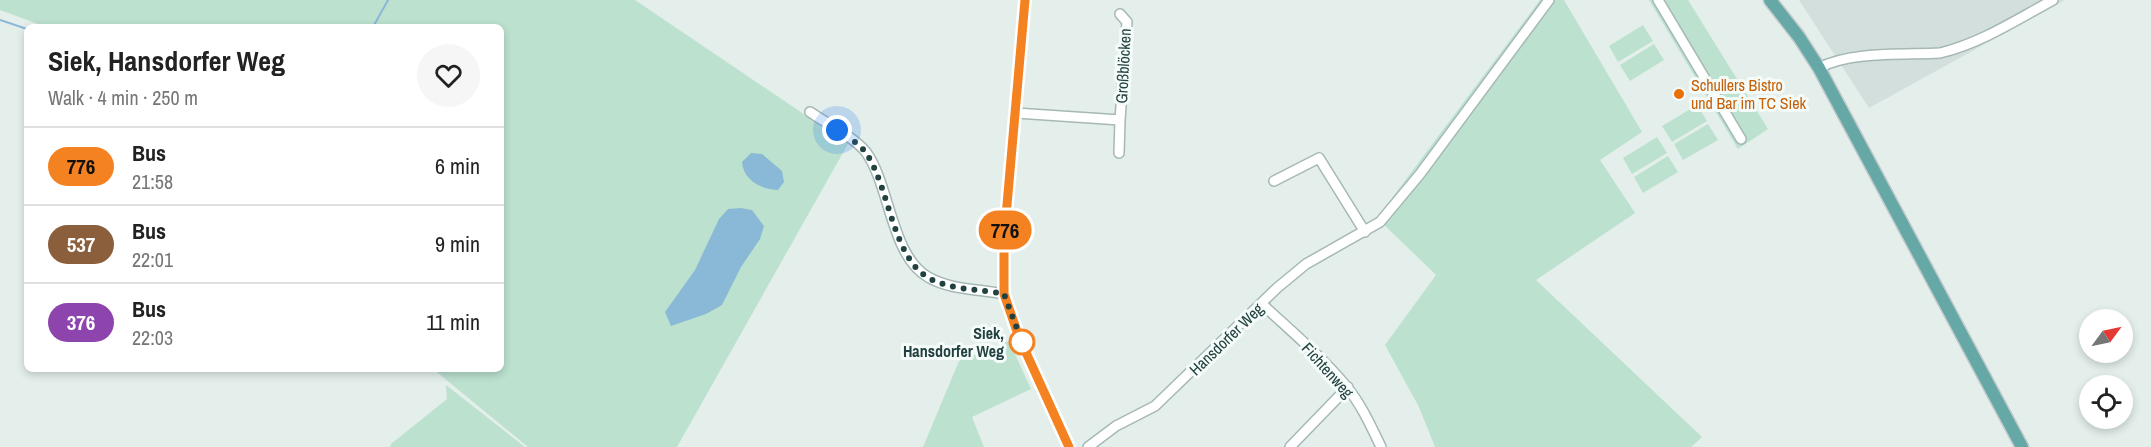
<!DOCTYPE html>
<meta charset="utf-8">
<style>
body{margin:0;font-family:"Archivo Narrow",sans-serif;background:#f6f6f6;color:#222;height:100vh;display:flex;flex-direction:column;font-size:22px;white-space:nowrap}
*{box-sizing:border-box;margin:0}
p{font-size:20px;color:#767676}
.icon{flex:none;width:33px;height:33px;fill:none;stroke:currentColor;stroke-width:2;stroke-linecap:round;stroke-linejoin:round}
.map{position:relative;flex:1;overflow:hidden}
.details{position:absolute;left:24px;top:24px;width:480px;height:348px;display:flex;flex-direction:column;background:#fff;border-radius:9px;box-shadow:0 3px 9px #0003}
.details>*{flex:none}
.badge{padding:0 12px;border-radius:20px;font-size:21px;line-height:39px}
.needle{width:39px;rotate:57deg}
.controls{position:absolute;left:2079px;top:309px;display:grid;gap:12px}
.controls a{display:grid;place-items:center;width:54px;height:54px;border-radius:50%;background:#fff;box-shadow:0 3px 9px #0003;font-size:30px}
.you{position:absolute;width:30px;height:30px;margin:-15px;border:4px solid #fff;border-radius:50%;background:#1a73e8;box-shadow:0 0 0 9px #1a73e833}
.map>.badge{position:absolute;translate:-50% -50%;box-shadow:0 0 0 3px #fff}
.round{display:grid;place-items:center;flex:none;width:63px;height:63px;border-radius:32px;background:#f6f6f6}
.overview{display:flex;align-items:center;justify-content:space-between;height:102px;padding:0 24px}
h1{font-size:28px;font-weight:700;line-height:45px}
ul{padding:0;list-style:none}
li{display:flex;align-items:center;gap:18px;height:78px;padding:0 24px;border-top:2px solid #e0e0e0}
li div{flex:1}
li b{display:block;font-size:22px}
li em{font-style:normal}
li .badge{min-width:66px;font-weight:700;text-align:center}
.map>svg:first-child{display:block}
.built{fill:#d2dfdd}
.green{fill:#bce1cf}
.water{fill:#89b9d7}
.lines{fill:none;stroke-linecap:round;stroke-linejoin:round}
.stream{stroke:#89b9d7;stroke-width:2}
.minor-casing{stroke:#a6b8b5;stroke-width:12}
.major-casing{stroke:#c1caca;stroke-width:15}
.minor{stroke:#fff;stroke-width:9}
.major{stroke:#65a8a6;stroke-width:12}
.line-casing{stroke:#fff;stroke-width:14}
.line{stroke:#f58220;stroke-width:9}
.walk{stroke:#224241;stroke-width:6;stroke-dasharray:0 10.8}
.food-dot{fill:#e8710a;stroke:#f5fbf9;stroke-width:2}
.stop-dot{fill:#fff;stroke:#f58220;stroke-width:3}
.labels{text-anchor:middle;stroke-width:6;stroke-linejoin:round;paint-order:stroke}
.street-label{font-size:16px;fill:#224241;stroke:#f5fbf9}
.food-label{font-size:16px;fill:#c56008;stroke:#f5fbf9;text-anchor:start}
.stop-label{font-size:16px;font-weight:bold;fill:#224241;stroke:#f5fbf9;text-anchor:end}
</style>
<div class="map">
<svg width="2151" height="447" viewBox="0 0 2151 447">
<rect width="100%" height="100%" fill="#e4efec"/>
<path class="built" d="M1799,0H2065L1869,108Z"/>
<path class="green" d="M0,0H635L811,119L849,142L677,447H528L433,369H501V27H46L0,10Z
M1540,0H1564L1642,132L1600,160L1635,213L1536,280L1702,437L1691,447H1435L1419,407L1385,345L1436,275L1377,218Z
M1649,0H1688L1768,129L1738,149Z
M1643,25L1653,41L1618,62L1609,46Z
M1654,44L1664,60L1630,81L1620,65Z
M1697,105L1707,121L1672,142L1662,126Z
M1708,124L1718,140L1683,160L1674,144Z
M1657,137L1667,153L1632,174L1623,158Z
M1668,156L1678,172L1643,193L1634,177Z
M1009,341L1031,389L972,417L984,447H923L959,361Z
M446,385L525,447H390L391,444L447,399Z"/>
<path class="water" d="M751,153L762,154L782,171L784,182L778,190C762,190 743,180 742,162Z
M741,208L752,210L764,226L760,239L741,267L722,305L706,314L671,326L665,312L695,270L719,219L728,209Z"/>
<g class="lines">
<path class="stream" d="M0,20L27,29
M373,27L388,0"/>
<g class="minor-casing">
<path id="minor" d="M1025,0L1004,239V294L1019,337L1069,447
M1658,0L1741,139
M1120,14L1127,22L1120,120
M1819,68C1850,51 1904,55 1940,53C1981,43 2016,20 2053,0
M810,112C826,123 854,137 866,152C890,185 891,256 928,277C950,290 980,289 1004,294
M1015,113L1120,120L1119,153
M1274,181L1319,158L1365,232
M1262,304C1291,331 1321,356 1346,386C1361,404 1371,426 1381,447
M1088,447L1116,426L1155,406L1277,288L1306,264L1380,222L1420,174L1549,0
M1290,447L1348,387"/>
</g>
<g class="major-casing">
<path id="major" d="M1770,0L1799,37L1819,68L2022,447"/>
</g>
<use href="#minor" class="minor"/>
<use href="#major" class="major"/>
</g>
<g class="lines">
<g class="line-casing">
<path id="line" d="M1025,0L1004,239V294L1019,337L1069,447"/>
</g>
<use href="#line" class="line"/>
<path class="walk" d="M837,130C847,137 859,143 866,153C889,186 892,255 927,277C948,290 980,289 1004,294L1022,342"/>
</g>
<circle class="food-dot" cx="1679" cy="94" r="6"/>
<circle class="stop-dot" cx="1022" cy="342" r="12"/>
<g class="labels">
<g class="street-label">
<text transform="translate(1123 66) rotate(-87)" y="6">Großblöcken</text>
<text transform="translate(1226 339) rotate(-44)" y="6">Hansdorfer Weg</text>
<text transform="translate(1328 370) rotate(48)" y="6">Fichtenweg</text>
</g>
<g class="food-label">
<text x="1691" y="91">Schullers Bistro<tspan x="1691" dy="18">und Bar im TC Siek</tspan></text>
</g>
<g class="stop-label">
<text x="1004" y="339">Siek,<tspan x="1004" dy="18">Hansdorfer Weg</tspan></text>
</g>
</g>
</svg>
<div class="controls">
<a><svg class="needle" viewBox="-14 -14 28 28"><path d="M0-13l5 13h-10z" fill="#e53935"/><path d="M0 13l5-13h-10z" fill="#767676"/></svg></a>
<a><svg class="icon" aria-label="locate" viewBox="0 0 24 24"><circle cx="12" cy="12" r="6"/><path d="M12 2v4M12 18v4M2 12h4M18 12h4"/></svg></a>
</div>
<div class="you" style="left:837px;top:130px"></div>
<b class="badge" style="left:1005px;top:230px;background:#f58220;color:#111">776</b>
<section class="details">
<div class="overview"><div><h1>Siek, Hansdorfer Weg</h1><p>Walk · 4 min · 250 m</p></div><a class="round"><svg class="icon" aria-label="heart" viewBox="0 0 24 24"><path d="M12 20l-8-8c-3-5 5-10 8-4 3-6 11-1 8 4z"/></svg></a></div>
<ul>
<li><span class="badge" style="background:#f58220;color:#111">776</span><div><b>Bus</b><p>21:58</p></div><em>6 min</em></li>
<li><span class="badge" style="background:#8b5e3c;color:#fff">537</span><div><b>Bus</b><p>22:01</p></div><em>9 min</em></li>
<li><span class="badge" style="background:#8e44ad;color:#fff">376</span><div><b>Bus</b><p>22:03</p></div><em>11 min</em></li>
</ul>
</section>
</div>
